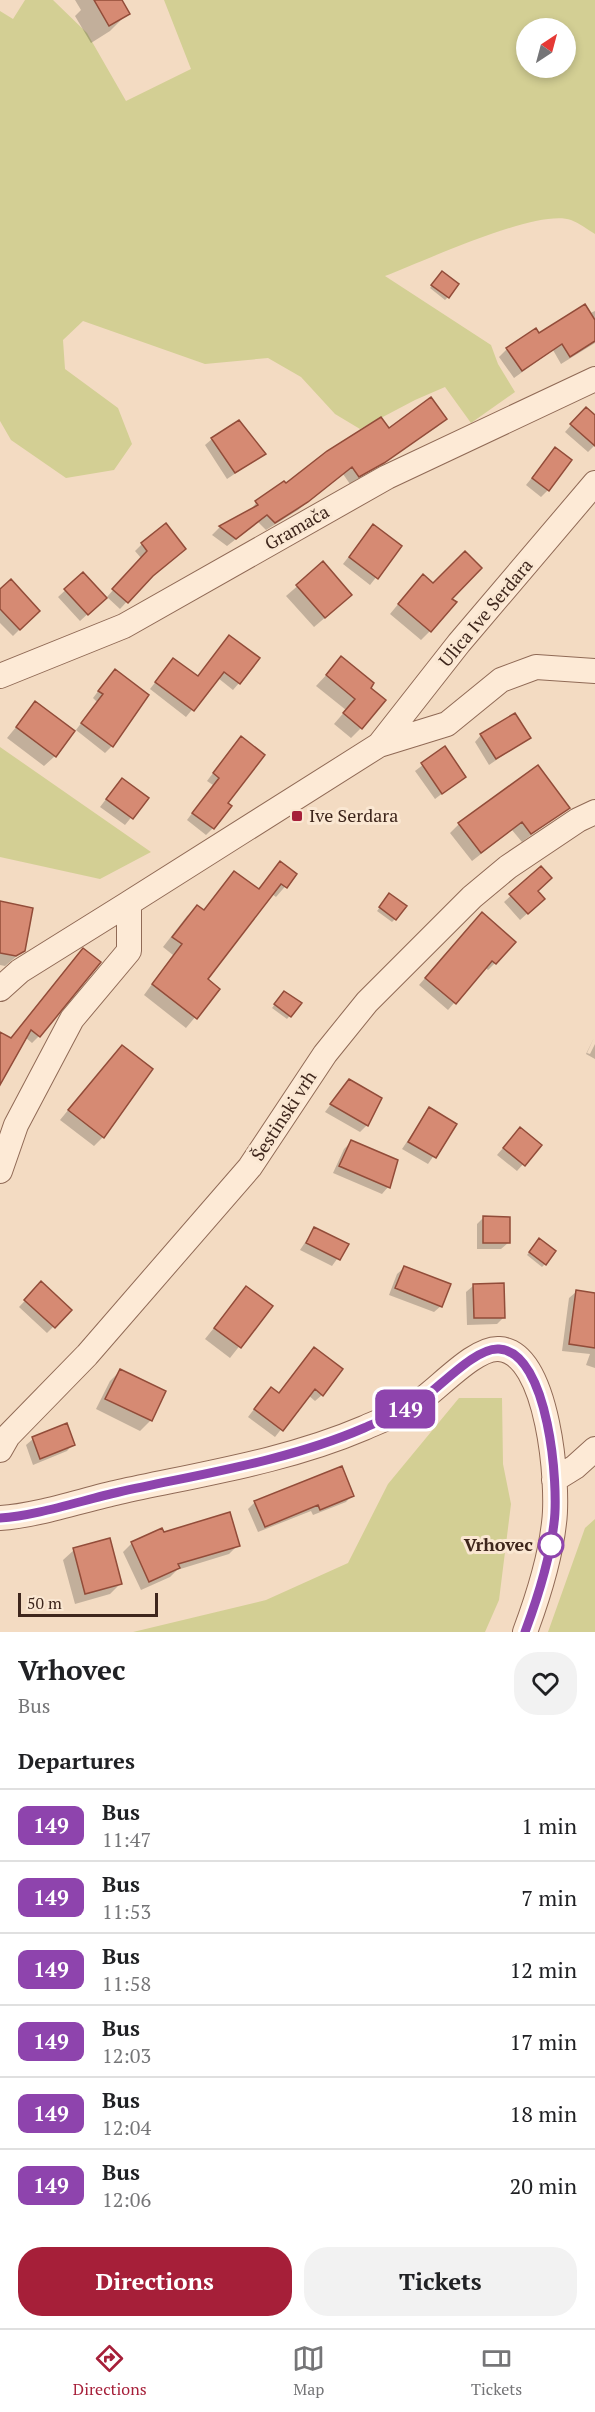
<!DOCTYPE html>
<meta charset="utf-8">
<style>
body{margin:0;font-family:"PT Serif",serif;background:#f2f2f2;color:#202124;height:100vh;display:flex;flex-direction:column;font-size:22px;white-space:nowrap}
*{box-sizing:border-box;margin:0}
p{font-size:20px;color:#757577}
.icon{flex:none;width:33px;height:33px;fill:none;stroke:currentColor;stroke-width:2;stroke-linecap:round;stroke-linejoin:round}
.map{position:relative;height:1632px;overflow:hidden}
.drawer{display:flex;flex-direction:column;background:#fff;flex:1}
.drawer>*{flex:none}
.badge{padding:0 12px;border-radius:9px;font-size:21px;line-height:39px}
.needle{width:39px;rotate:36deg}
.controls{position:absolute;left:516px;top:18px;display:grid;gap:12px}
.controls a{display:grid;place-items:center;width:60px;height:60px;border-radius:50%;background:#fff;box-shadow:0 3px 9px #0003;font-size:30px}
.scale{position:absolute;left:18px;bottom:15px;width:140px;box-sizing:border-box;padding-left:6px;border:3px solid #3e261c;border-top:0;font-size:16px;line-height:21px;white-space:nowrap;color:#3e261c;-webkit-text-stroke:4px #fae7d2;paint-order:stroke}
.map>.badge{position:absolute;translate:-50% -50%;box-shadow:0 0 0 3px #fff}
h2{padding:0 18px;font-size:22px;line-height:54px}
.round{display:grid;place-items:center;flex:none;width:63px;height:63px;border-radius:24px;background:#f2f2f2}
.headline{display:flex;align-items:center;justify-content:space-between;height:102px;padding:0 18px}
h1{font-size:28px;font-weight:600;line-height:45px}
.button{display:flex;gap:12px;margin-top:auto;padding:12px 18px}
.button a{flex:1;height:69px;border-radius:24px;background:#a61f39;color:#fff;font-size:24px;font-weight:600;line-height:69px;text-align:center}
.button a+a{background:#f2f2f2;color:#202124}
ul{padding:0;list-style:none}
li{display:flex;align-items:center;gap:18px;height:72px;padding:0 18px;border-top:2px solid #e0e0e0}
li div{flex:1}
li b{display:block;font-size:22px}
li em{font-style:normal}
li .badge{min-width:66px;font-weight:700;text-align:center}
.tab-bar{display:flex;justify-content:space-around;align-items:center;height:84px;border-top:2px solid #e0e0e0;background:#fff;font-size:16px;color:#757577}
.tab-bar a{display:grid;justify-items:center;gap:3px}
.tab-bar .current{color:#a61f39}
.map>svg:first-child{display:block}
.green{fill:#d3cf94;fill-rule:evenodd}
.shadow{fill:#0003}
.building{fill:#d68a73;stroke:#924c39;stroke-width:1.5}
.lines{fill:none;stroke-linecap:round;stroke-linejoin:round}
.minor-casing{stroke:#906a56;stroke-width:26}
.minor{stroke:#fdead6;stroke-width:24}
.line-casing{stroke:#fff;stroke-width:14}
.line{stroke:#8e44ad;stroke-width:9}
.poi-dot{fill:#a61f39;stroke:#fae7d2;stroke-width:2}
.stop-dot{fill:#fff;stroke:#8e44ad;stroke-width:3}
.labels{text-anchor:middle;stroke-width:6;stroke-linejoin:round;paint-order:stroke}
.street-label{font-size:18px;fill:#3e261c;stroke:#fae7d2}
.poi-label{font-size:18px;fill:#3e261c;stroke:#fae7d2;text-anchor:start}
.stop-label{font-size:18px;font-weight:bold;fill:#3e261c;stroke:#fae7d2;text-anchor:end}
</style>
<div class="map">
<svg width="595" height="1632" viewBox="0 0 595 1632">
<rect width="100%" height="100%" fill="#f3dbc2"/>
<path class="green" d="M25,0H53L87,33L126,101L191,69L164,0H595V234C587,229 579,223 571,220C537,208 422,262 385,276L491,345L498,364L515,392L471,423L445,387L415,400L360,429L335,414L301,377L268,358L205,364L83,321L63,340L65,369L118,408L132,444L114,470L66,478L11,440L0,421V11L13,19ZM526,28H566V68H526Z
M0,747L151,852L100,879L0,857Z
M459,1398H502L503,1464L511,1504L499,1600L485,1632H133L266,1600L348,1563L388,1484Z
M595,1519V1632H548L585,1528Z"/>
<path class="shadow" d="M75,0H120L128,13L110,31L91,43L75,16L81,10Z
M439,276L448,297L445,300L430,288Z
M595,311V343L561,364L553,350L514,378L499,357L507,349Z
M579,416H595V445L588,452L565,432Z
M445,419L437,427L350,484L343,474L298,510L266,530L258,522L227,546L212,535L220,527L249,512L256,503L283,483L285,486L389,430Z
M212,439L264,454L227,479L205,445Z
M555,449L548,490L541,497L526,485Z
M367,533L400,547L370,585L343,564Z
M142,544L184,549L147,580L120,609L107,597L141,558L135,551Z
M323,564L340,605L314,627L286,596Z
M83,574L105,598L80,621L58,597Z
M414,585L450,599L430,631L421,640L390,614Z
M0,591L38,611L13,636L0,623Z
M229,637L239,683L233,690L218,678L186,717L150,689L167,667L197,677Z
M342,658L369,688L361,728L351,738L334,724L346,710L316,686Z
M108,678L112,746L105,753L76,730L97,702L93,698Z
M36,703L55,756L44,766L7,738Z
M481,735L529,738L489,765L475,742Z
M234,745L226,804L213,828L206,835L187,820L213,785L207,781Z
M445,748L464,777L435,799L415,771Z
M116,786L147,798L125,825L100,807Z
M568,808L522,842L512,830L472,861L450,833L459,824Z
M280,863L295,875L276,897L272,894L206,979L218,990L186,1028L144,995L173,955L163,947L187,916L197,907L203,911L234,873L257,890Z
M541,868L536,892L543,899L520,920L504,902Z
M387,898L395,919L392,922L377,911Z
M0,902L24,950L5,966L0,965Z
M475,921L495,963L488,970L485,967L448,1010L419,985Z
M77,957L39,1036L32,1043L25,1037L0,1080V1034L10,1040Z
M282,995L300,1004L287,1019L272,1008Z
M594,1038L587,1053L590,1054L595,1044V1059L586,1054Z
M92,1081L103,1137L94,1146L60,1120Z
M343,1088L367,1125L360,1132L325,1112Z
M429,1109L455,1125L428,1164L402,1149Z
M514,1135L540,1145L517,1171L497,1155Z
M351,1142L388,1187L382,1194L333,1173L344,1149Z
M484,1217L508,1243L501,1249H477V1224Z
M314,1229L347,1245L332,1266L300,1250Z
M536,1243L545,1264L542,1267L527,1255Z
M404,1268L441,1306L434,1312L389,1295L397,1274Z
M473,1286L504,1317L497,1324L467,1325L466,1292Z
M246,1288L271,1306L230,1358L205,1339Z
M35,1290L70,1310L47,1333L19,1307Z
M576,1292L595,1294V1368L586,1365L590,1354L562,1351L569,1298Z
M308,1356L322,1395L315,1401L308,1395L275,1437L248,1417L264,1396L278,1395Z
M120,1371L164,1392L150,1421L140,1431L96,1409L110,1381Z
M66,1425L73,1444L67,1451L33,1465L26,1445L33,1439Z
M352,1495L346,1502L313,1515L311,1511L258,1532L248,1509L255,1502Z
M163,1534L238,1545L229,1554L177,1570L170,1577L141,1590L123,1552L132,1543Z
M74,1550L120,1584L110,1594L75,1604L63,1560Z"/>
<path class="building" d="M94,0H122L130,14L109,26Z
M442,271L459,284L449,298L431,285Z
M585,304L595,320V341L570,357L562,344L522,371L506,348L536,328L539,333Z
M431,397L447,419L384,463L359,477L352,467L308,502L275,523L267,515L236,539L219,526L258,505L255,501L284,481L286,483L327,451L381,417L389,428Z
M586,407L595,415V446L570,424Z
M239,420L266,454L235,473L211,438Z
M555,447L572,460L549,491L532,478Z
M166,523L186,549L153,576L128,603L112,589L147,551L141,543Z
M373,524L402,546L378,579L349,557Z
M465,551L482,568L452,599L457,602L431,632L398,604L423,574L433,583Z
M323,561L352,595L325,618L296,585Z
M83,572L107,598L88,615L64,589Z
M11,579L40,611L20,630L0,609V589Z
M229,635L260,658L240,684L224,672L194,711L155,682L173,658L198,676Z
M341,656L374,683L371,688L386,700L362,729L343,713L355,699L326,675Z
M115,669L149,695L113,747L81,723L103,694L98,691Z
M35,701L75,731L56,757L16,727Z
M515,713L531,738L496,759L480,734Z
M241,736L265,755L228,803L232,806L214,829L192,813L219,778L213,773Z
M445,746L466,777L442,794L421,763Z
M538,765L570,808L531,834L522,822L481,853L458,823Z
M122,778L149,798L133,819L106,799Z
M280,861L297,874L287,888L281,884L208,979L220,989L197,1019L152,984L182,944L172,937L197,905L204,910L234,871L259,889Z
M541,866L552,878L538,891L545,899L528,914L509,894Z
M389,893L407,906L396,920L379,907Z
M0,901L33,908L25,951L16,956L0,953Z
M482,912L516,942L496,964L492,961L456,1004L425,978Z
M83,948L101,962L40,1037L31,1030L0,1085V1032L11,1038Z
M284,991L302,1003L291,1017L274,1004Z
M122,1045L153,1069L104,1138L68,1110Z
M349,1079L382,1098L368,1126L330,1104Z
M429,1107L457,1124L436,1158L408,1142Z
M520,1127L542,1145L525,1166L503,1148Z
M351,1140L398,1160L390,1188L339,1166Z
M483,1216L510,1217V1243H483Z
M314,1227L349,1244L340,1260L306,1243Z
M539,1238L556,1251L546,1265L529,1252Z
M404,1266L451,1284L442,1307L395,1288Z
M41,1281L72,1310L55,1328L24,1300Z
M504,1283L505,1318H474L473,1284Z
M246,1286L273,1306L241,1348L214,1328Z
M576,1290L595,1293V1348L569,1344Z
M314,1347L343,1369L323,1396L315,1389L283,1431L254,1409L271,1387L279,1393Z
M120,1369L166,1391L152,1421L105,1399Z
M67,1423L75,1445L40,1459L32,1437Z
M342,1466L354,1496L320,1510L318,1505L265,1527L254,1501Z
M230,1512L240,1546L178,1564L180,1568L149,1582L131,1542L162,1528L164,1532Z
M110,1538L122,1584L85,1594L73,1548Z"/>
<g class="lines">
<g class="minor-casing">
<path id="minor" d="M0,676L124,626L387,477L595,379
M379,745L459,643L595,483
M0,989L20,971L129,903
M0,1171L16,1125L72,1019L129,951V903L379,745L447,724L501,680L536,667L595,671
M0,1450L8,1436L87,1355L250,1167L325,1054L367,1002L472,897L508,867L578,820L595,812
M554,1480L575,1467L595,1449
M0,1518C36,1516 83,1500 119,1492C201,1474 287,1461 364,1428C380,1421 398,1414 414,1405C436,1392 474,1347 499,1349C549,1352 559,1486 554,1523C550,1560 538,1597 525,1632"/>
</g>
<use href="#minor" class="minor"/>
</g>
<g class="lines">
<g class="line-casing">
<path id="line" d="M0,1518C36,1516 83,1500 119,1492C200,1474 288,1461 364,1428C380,1421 398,1414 414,1405C436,1392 474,1347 499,1349C549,1352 559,1486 554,1523C550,1560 538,1597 525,1632"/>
</g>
<use href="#line" class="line"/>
</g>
<rect class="poi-dot" x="291" y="810" width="12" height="12" rx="3"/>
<circle class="stop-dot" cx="551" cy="1545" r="12"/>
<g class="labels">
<g class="street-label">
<text transform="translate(297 528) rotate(-30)" y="6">Gramača</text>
<text transform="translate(486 613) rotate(-50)" y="6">Ulica Ive Serdara</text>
<text transform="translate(284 1116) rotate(-57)" y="6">Šestinski vrh</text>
</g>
<g class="poi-label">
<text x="309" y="822">Ive Serdara</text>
</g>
<g class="stop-label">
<text x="533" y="1551">Vrhovec</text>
</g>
</g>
</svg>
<div class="controls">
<a><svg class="needle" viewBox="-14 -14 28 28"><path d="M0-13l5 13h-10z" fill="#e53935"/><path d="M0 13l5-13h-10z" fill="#757577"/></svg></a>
</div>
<div class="scale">50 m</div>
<b class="badge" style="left:405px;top:1409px;background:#8e44ad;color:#fff">149</b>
</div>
<section class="drawer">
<div class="headline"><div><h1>Vrhovec</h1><p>Bus</p></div><a class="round"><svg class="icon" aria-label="heart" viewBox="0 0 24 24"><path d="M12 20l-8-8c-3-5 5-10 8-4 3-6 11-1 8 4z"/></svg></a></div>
<h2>Departures</h2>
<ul>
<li><span class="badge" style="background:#8e44ad;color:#fff">149</span><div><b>Bus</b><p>11:47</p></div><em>1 min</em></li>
<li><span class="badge" style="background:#8e44ad;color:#fff">149</span><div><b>Bus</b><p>11:53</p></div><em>7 min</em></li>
<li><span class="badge" style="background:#8e44ad;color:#fff">149</span><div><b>Bus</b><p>11:58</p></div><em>12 min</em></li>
<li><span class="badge" style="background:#8e44ad;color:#fff">149</span><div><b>Bus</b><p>12:03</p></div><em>17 min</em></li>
<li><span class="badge" style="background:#8e44ad;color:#fff">149</span><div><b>Bus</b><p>12:04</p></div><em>18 min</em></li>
<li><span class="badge" style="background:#8e44ad;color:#fff">149</span><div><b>Bus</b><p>12:06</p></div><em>20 min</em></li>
</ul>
<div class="button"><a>Directions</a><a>Tickets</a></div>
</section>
<nav class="tab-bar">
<a class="current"><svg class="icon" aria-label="directions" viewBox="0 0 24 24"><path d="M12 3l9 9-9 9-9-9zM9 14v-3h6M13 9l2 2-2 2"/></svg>Directions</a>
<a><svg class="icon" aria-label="map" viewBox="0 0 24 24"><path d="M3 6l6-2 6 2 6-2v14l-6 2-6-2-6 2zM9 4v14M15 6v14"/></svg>Map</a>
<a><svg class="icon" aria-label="tickets" viewBox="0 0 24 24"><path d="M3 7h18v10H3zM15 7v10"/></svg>Tickets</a>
</nav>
